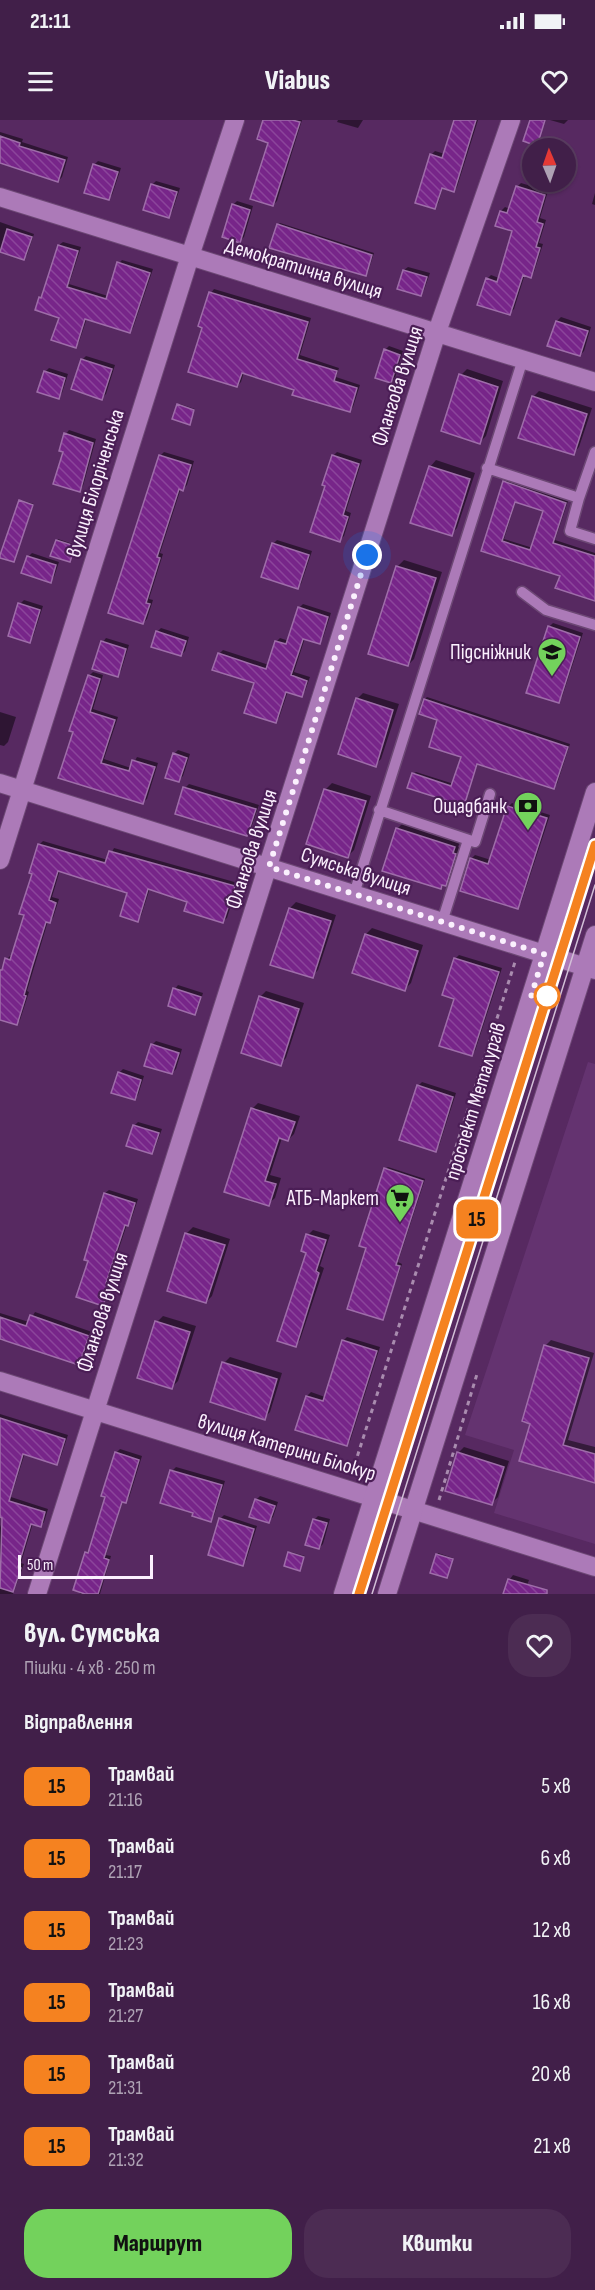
<!DOCTYPE html>
<html lang="uk">
<meta charset="utf-8">
<style>
body{margin:0;font-family:"Sofia Sans Condensed",sans-serif;background:#4c2c53;color:#f1f3f6;height:100vh;display:flex;flex-direction:column;font-size:22px;white-space:nowrap}
*{box-sizing:border-box;margin:0}
p{font-size:20px;color:#aea2b4}
.icon{flex:none;width:33px;height:33px;fill:none;stroke:currentColor;stroke-width:2;stroke-linecap:round;stroke-linejoin:round}
.map{position:relative;height:1474px;overflow:hidden}
.sheet{display:flex;flex-direction:column;background:#411f49;flex:1}
.sheet>*{flex:none}
.badge{padding:0 12px;border-radius:9px;font-size:21px;line-height:39px}
.needle{width:39px;rotate:358deg}
.buttons{position:absolute;left:522px;top:18px;display:grid;gap:12px}
.buttons a{display:grid;place-items:center;width:54px;height:54px;border-radius:50%;background:#411f49;box-shadow:0 2px 4px #0004,0 0 0 2px #5a3d61;font-size:30px}
.scale{position:absolute;left:18px;bottom:15px;width:135px;box-sizing:border-box;padding-left:6px;border:3px solid #fbf0fe;border-top:0;font-size:16px;line-height:21px;white-space:nowrap;color:#fbf0fe;-webkit-text-stroke:4px #4b1e56;paint-order:stroke}
.you{position:absolute;width:30px;height:30px;margin:-15px;border:4px solid #fff;border-radius:50%;background:#1a73e8;box-shadow:0 0 0 9px #1a73e833}
.map>.badge{position:absolute;translate:-50% -50%;box-shadow:0 0 0 3px #fff}
h2{padding:0 24px;font-size:22px;line-height:54px}
.round{display:grid;place-items:center;flex:none;width:63px;height:63px;border-radius:24px;background:#4c2c53}
.headline{display:flex;align-items:center;justify-content:space-between;height:102px;padding:0 24px}
h1{font-size:28px;font-weight:800;line-height:45px}
.button{display:flex;gap:12px;margin-top:auto;padding:12px 24px}
.button a{flex:1;height:69px;border-radius:24px;background:#73d25c;color:#111;font-size:24px;font-weight:800;line-height:69px;text-align:center}
.button a+a{background:#4c2c53;color:#f1f3f6}
ul{padding:0;list-style:none}
li{display:flex;align-items:center;gap:18px;height:72px;padding:0 24px}
li div{flex:1}
li b{display:block;font-size:22px}
li em{font-style:normal}
li .badge{min-width:66px;font-weight:700;text-align:center}
.status{display:flex;justify-content:space-between;align-items:center;height:42px;padding:0 30px;background:#411f49;direction:ltr}
.status svg{height:16px;fill:currentColor}
header{display:flex;justify-content:space-between;align-items:center;height:78px;padding:0 24px;background:#411f49;font-size:27px;font-weight:800}
.map>svg:first-child{display:block}
.built{fill:#643370}
.shadow{fill:#0007;fill-rule:evenodd}
.building{fill:url(#building-back-hatch);stroke:#9e6da9;stroke-width:1.5;fill-rule:evenodd}
.lines{fill:none;stroke-linecap:round;stroke-linejoin:round}
.service-casing{stroke:#6d4875;stroke-width:13}
.minor-casing{stroke:#6d4875;stroke-width:20}
.secondary-casing{stroke:#6d4875;stroke-width:20}
.path{stroke:#a98caf;stroke-width:3;stroke-dasharray:4.5 4.5;stroke-linecap:butt}
.service{stroke:#ac7ab8;stroke-width:10}
.minor{stroke:#ac7ab8;stroke-width:18}
.secondary{stroke:#ac7ab8;stroke-width:18}
.tram{stroke:#d2bfd7;stroke-width:1.5}
.line-casing{stroke:#fff;stroke-width:14}
.line{stroke:#f58220;stroke-width:9}
.walk{stroke:#fbf0fe;stroke-width:6;stroke-dasharray:0 10.8}
.stop-dot{fill:#fff;stroke:#f58220;stroke-width:3}
.labels{text-anchor:middle;stroke-width:4.5;stroke-linejoin:round;paint-order:stroke}
.street-label{font-size:21px;fill:#fbf0fe;stroke:#4b1e56}
.poi-label{font-size:21px;fill:#fbf0fe;stroke:#4b1e56;text-anchor:end}
</style>
<div class="status"><b>21:11</b><svg viewBox="0 0 49 12"><path d="M0 12V9h3v3zM5 12V6h3v6zM10 12V3h3v9zM15 12V0h3v12zM26 1h20v11H26zM47 4h2v5h-2z"/></svg></div>
<header><svg class="icon" aria-label="menu" viewBox="0 0 24 24"><path d="M4 6h16M4 12h16M4 18h16"/></svg>Viabus<svg class="icon" aria-label="heart" viewBox="0 0 24 24"><path d="M12 20l-8-8c-3-5 5-10 8-4 3-6 11-1 8 4z"/></svg></header>
<div class="map">
<svg width="595" height="1474" viewBox="0 0 595 1474">
<defs>
<pattern id="building-back-hatch" width="6" height="6" patternUnits="userSpaceOnUse" patternTransform="scale(1.5)"><rect width="6" height="6" fill="#772589"/><path d="M-1 5l2 2M0 0l6 6M5-1l2 2" fill="none" stroke="#8b459b"/></pattern>
</defs>
<rect width="100%" height="100%" fill="#572961"/>
<path class="built" d="M588,942L595,944V1424L494,1393L514,1330L465,1315Z"/>
<path class="shadow" d="M265,0H302L277,81L273,85L270,22Z
M338,0H363L358,8L337,2Z
M455,0H478L457,67L454,71L443,67L438,84L435,87L431,35L435,31L445,34Z
M550,0H568L564,4Z
M0,12L23,19L22,22L68,37L62,57L58,61L0,42Z
M98,41L121,48L112,75L108,79L94,45Z
M156,61L180,68L172,92L169,96L152,65Z
M521,63L548,71L540,98L546,100L539,123L543,124L534,152L531,156L525,154L514,189L510,193L487,159L491,155L499,158L514,111L497,105L501,91L505,87L510,89L517,67Z
M595,73V85L592,84Z
M237,81L253,86L244,117L240,121L233,85Z
M0,102L34,114L27,135L24,138L0,130Z
M280,103L374,133L368,152L365,154L278,105Z
M63,122L81,127L69,164L108,176L119,143L122,140L153,149L133,208L130,212L87,198L79,222L75,226L60,197L40,178L44,175L59,125Z
M408,147L430,153L424,170L421,174L404,150Z
M214,169L311,198L300,235L339,248L336,257L360,265L353,287L349,291L296,269L244,252L241,262L237,266L204,207L211,173Z
M561,197L591,207L584,231L580,235L557,201Z
M389,226L403,231L395,258L391,261L385,230Z
M86,236L115,245L106,274L102,278L82,240Z
M49,248L68,254L62,273L58,277L45,252Z
M467,249L503,261L486,316L480,322L461,255Z
M539,271L592,288L579,327L573,334L533,277Z
M180,284L195,289L190,303L178,285Z
M69,310L96,319L83,366L79,370L65,331L66,314Z
M164,332L194,341L187,365L183,369L181,368L160,433L163,434L149,479L153,480L147,499L143,503L160,336Z
M337,332L362,340L346,391L351,393L344,416L340,420L327,365L333,336Z
M436,340L475,353L457,408L451,414L430,347Z
M507,359L568,381L555,420L595,433V479L561,455L482,430ZM516,381L545,390L533,428L504,419Z
M21,380L34,384L14,441L20,381Z
M58,419L76,425L70,441L57,421Z
M277,420L312,431L301,464L298,467L273,424Z
M32,433L59,442L54,457L50,461L28,437Z
M404,440L442,452L414,539L408,545L370,533L398,446Z
M24,480L43,486L33,517L29,521L20,484Z
M303,484L331,493L323,518L319,522L305,518L294,552L310,557L305,571L301,575L288,571L279,598L275,601L256,562L219,534L223,530L269,545L276,522L280,518L289,521L299,488Z
M553,503L583,513L562,577L558,581L549,507Z
M161,508L189,517L185,531L181,535L157,512Z
M106,518L129,525L121,551L117,555L103,522Z
M93,552L103,555L93,589L118,597L104,639L131,648L137,637L158,643L147,679L143,682L60,657L89,556Z
M363,573L399,584L381,639L375,645L357,579Z
M427,577L570,624L557,664L554,667L478,643L463,684L413,654L416,652L454,664L463,636L425,579Z
M0,592L16,597L8,622L4,626L0,625Z
M178,630L190,634L183,656L179,660L174,634Z
M332,663L371,676L354,730L348,736L308,723L326,669Z
M189,664L259,685L250,711L246,715L185,668Z
M512,683L550,695L521,783L517,787L471,739L475,735L491,740L508,687Z
M403,703L460,721L458,727L461,728L451,758L441,768L397,709Z
M43,721L108,740L114,728L238,763L227,798L223,801L189,781L150,768L141,796L137,800L129,772L60,750L52,777L59,779L53,798L48,801L27,871L29,872L20,900L16,903L0,898V860L7,839L10,836H13L25,794L39,725Z
M296,782L336,795L318,850L312,856L290,788Z
M372,808L423,825L411,863L405,869L366,814Z
M459,835L502,848L475,931L471,934L456,878L455,839Z
M178,865L203,873L198,889L194,893L175,869Z
M266,871L304,883L286,938L280,944L260,877Z
M156,921L182,929L176,949L172,953L152,925Z
M123,949L144,956L138,975L135,978L119,953Z
M422,962L456,973L439,1026L435,1030L418,966Z
M258,983L300,996L294,1014L288,1020L282,1018L270,1055L281,1058L275,1078L268,1084L252,989Z
M138,1002L162,1009L155,1028L152,1032L134,1006Z
M388,1047L425,1059L398,1142L402,1144L383,1199L368,1127L385,1049Z
M109,1070L138,1079L131,1100L127,1104L109,1159L112,1160L106,1180L102,1184L89,1140L105,1073Z
M193,1107L230,1119L212,1176L206,1182L168,1170L187,1113Z
M313,1110L330,1115L320,1146L324,1148L300,1220L295,1225L308,1132V1115Z
M35,1192L92,1212L83,1240L79,1244L7,1220L5,1221L0,1220V1193L29,1202Z
M163,1196L196,1206L178,1261L172,1267L157,1202Z
M347,1217L380,1227L350,1321L346,1324L297,1309L307,1276L311,1272L325,1277L343,1221Z
M551,1220L594,1233L568,1320L595,1327V1362L531,1303L545,1226Z
M230,1237L282,1253L270,1292L264,1298L224,1243Z
M0,1294L68,1315L60,1339L56,1343L25,1333L11,1377L48,1389L44,1402L40,1406L33,1403L21,1443L24,1444L13,1474H0V1408L8,1381L0,1378Z
M464,1327L509,1341L498,1377L492,1383L458,1333Z
M120,1329L142,1336L129,1378L123,1381L106,1435L111,1436L100,1474H80L86,1433L90,1429L107,1376L116,1333Z
M176,1347L225,1361L214,1396L210,1400L172,1351Z
M260,1376L278,1382L273,1397L269,1401L256,1380Z
M224,1395L257,1406L246,1441L242,1444L220,1399Z
M318,1396L330,1399L323,1424L319,1428L307,1424L315,1399Z
M291,1432L305,1436L301,1448L289,1433Z
M438,1433L453,1438L447,1457L437,1435Z
M513,1455L529,1460L524,1474H505L510,1459Z"/>
<path class="building" d="M263,0H292L300,2L273,86L250,79L268,23L257,19Z
M454,0H476L454,72L442,68L435,89L415,83L430,34L442,38Z
M530,0H545L537,26L523,21Z
M0,16L20,23L19,26L65,40L58,62L0,43Z
M93,44L118,52L109,80L84,73Z
M151,64L177,72L169,98L143,90Z
M516,66L545,75L537,102L543,104L536,127L540,128L531,158L523,155L510,195L477,185L486,158L497,162L512,111L495,106L500,91L507,93Z
M232,84L250,90L240,123L222,117Z
M277,104L372,135L366,156L269,128Z
M7,109L32,117L24,140L0,132Z
M58,125L78,131L67,167L106,179L117,142L150,153L130,213L85,199L76,228L51,220L59,198L35,190L39,177L41,178Z
M403,150L427,157L421,176L397,169Z
M209,172L308,202L297,239L337,251L334,261L357,268L350,292L292,275L294,270L242,253L237,267L188,252L202,208L198,206Z
M556,201L588,211L580,236L547,226Z
M384,229L400,235L391,263L375,258Z
M81,239L112,249L102,280L71,269Z
M44,251L65,258L59,279L37,272Z
M459,254L498,267L480,324L441,311Z
M532,276L587,294L574,335L518,318Z
M177,284L194,290L190,305L172,299Z
M64,313L93,323L80,372L53,364L63,332L59,331Z
M159,335L191,345L183,371L179,369L157,437L160,438L146,483L150,484L143,504L108,493Z
M332,335L359,344L343,395L348,397L340,422L310,412L325,366L322,365Z
M429,346L470,359L452,416L410,403Z
M503,361L566,383L553,423L595,436V481L555,468L560,456L481,431ZM515,382L543,391L530,430L502,421Z
M19,380L33,385L14,442L0,438V435Z
M56,420L75,426L70,442L50,436Z
M272,423L309,435L298,469L261,457Z
M27,436L56,445L51,463L21,453Z
M396,446L436,458L408,546L368,534Z
M18,483L40,490L30,523L8,516Z
M298,487L328,497L320,524L303,519L291,555L307,561L302,577L286,572L276,603L244,593L254,563L212,550L218,533L266,549L275,521L286,524Z
M548,506L580,517L559,583L526,573Z
M156,511L186,521L181,536L151,527Z
M101,521L126,529L118,557L92,549Z
M88,555L100,559L90,592L115,600L101,643L129,651L132,640L155,647L143,684L58,658L73,612L69,611Z
M356,578L393,590L376,647L338,634Z
M424,579L568,627L554,669L477,644L464,686L407,668L412,653L451,666L461,637L429,627L437,600L419,594Z
M173,633L187,638L179,662L165,658Z
M183,667L256,689L247,716L175,694Z
M324,669L366,681L348,738L306,724Z
M507,686L547,698L518,789L460,771L470,738L488,744Z
M396,708L455,727L453,733L456,734L446,766L442,765L441,769L382,751Z
M38,724L105,743L109,731L235,766L223,803L184,791L187,782L148,769L138,802L120,796L127,773L58,751L49,780L56,783L50,803L46,802L32,847L24,875L26,876L17,905L0,900V850H2L5,838L10,840L24,795L19,794L32,754L29,753Z
M289,788L331,801L313,858L270,845Z
M365,814L418,831L405,871L352,853Z
M454,838L499,852L472,936L439,926L454,879L442,875Z
M173,868L201,877L195,895L168,886Z
M259,876L299,889L281,946L241,933Z
M151,924L179,933L172,954L144,946Z
M118,952L141,960L135,980L111,973Z
M417,965L453,977L436,1032L399,1020Z
M251,988L295,1002L288,1021L279,1018L265,1061L276,1064L269,1086L224,1072Z
M133,1005L159,1013L152,1034L126,1026Z
M384,1048L423,1061L396,1145L400,1146L383,1200L347,1189L366,1128L359,1126Z
M104,1073L135,1083L128,1106L125,1105L106,1163L110,1164L103,1186L76,1177L88,1141L84,1140Z
M185,1113L225,1125L206,1183L167,1171Z
M306,1114L326,1120L316,1151L319,1153L296,1227L277,1221L306,1133L301,1131Z
M30,1195L89,1216L79,1245L0,1219V1197L26,1206Z
M155,1201L190,1212L172,1269L137,1258Z
M342,1220L377,1231L347,1326L295,1310L306,1276L323,1281Z
M544,1225L589,1238L563,1325L595,1334V1363L519,1341L530,1304L522,1301Z
M222,1242L277,1259L265,1300L210,1282Z
M0,1298L65,1319L57,1345L23,1334L9,1381L45,1392L41,1407L31,1404L18,1447L21,1448L13,1472L0,1468L2,1398L0,1397Z
M115,1332L139,1340L126,1383L122,1382L104,1438L109,1440L98,1474H85L73,1470L85,1432L88,1433L105,1377L101,1376Z
M457,1332L504,1347L492,1385L445,1371Z
M170,1350L222,1365L211,1402L192,1396L193,1393L160,1383Z
M255,1379L275,1386L269,1403L249,1397Z
M219,1398L254,1409L243,1446L208,1435Z
M313,1399L327,1403L319,1429L305,1425Z
M288,1432L304,1437L300,1451L284,1446Z
M436,1434L453,1439L447,1458L430,1453Z
M508,1459L547,1470V1474H503Z"/>
<g class="lines">
<g class="service-casing">
<path id="service" d="M595,332L579,378L570,411L595,419
M487,348L579,378
M522,472L546,490L595,505
M379,690L475,722L490,674
M354,774L523,239
M442,802L468,720"/>
</g>
<g class="minor-casing">
<path id="minor" d="M0,77L595,262
M0,663L595,850
M0,740L190,136L235,0
M0,1261L595,1447
M37,1474L437,212L511,0"/>
</g>
<g class="secondary-casing">
<path id="secondary" d="M343,1474L595,672
M387,1474L595,815"/>
</g>
<path class="path" d="M352,1353L515,842
M439,1380L477,1254"/>
<use href="#service" class="service"/>
<use href="#minor" class="minor"/>
<use href="#secondary" class="secondary"/>
<path class="tram" d="M359,1474L595,725
M372,1474L595,765"/>
</g>
<g class="lines">
<g class="line-casing">
<path id="line" d="M359,1474L595,725"/>
</g>
<use href="#line" class="line"/>
<path class="walk" d="M367,435L269,747L544,834L531,877L547,876"/>
</g>
<defs>
<g id="school-pin" transform="scale(1.5)"><path d="M0 17L-7.5 6A9.5 9.5 0 1 1 7.5 6Z" fill="#73d25c" stroke="#4b1e56"/><path d="M0-5L7-2L0 1L-7-2ZM-4 1L0 2.5L4 1V4Q0 6-4 4Z" fill="#111"/></g>
<g id="bank-pin" transform="scale(1.5)"><path d="M0 17L-7.5 6A9.5 9.5 0 1 1 7.5 6Z" fill="#73d25c" stroke="#4b1e56"/><path d="M-6-4H6V4H-6ZM0-2.3a2.3 2.3 0 1 0 0 4.6a2.3 2.3 0 1 0 0-4.6Z" fill="#111"/></g>
<g id="supermarket-pin" transform="scale(1.5)"><path d="M0 17L-7.5 6A9.5 9.5 0 1 1 7.5 6Z" fill="#73d25c" stroke="#4b1e56"/><path d="M-6-5.5h2.5l.6 2H6L4.5 2H-2.5L-4.4-4H-6ZM-1.5 3.2a1.3 1.3 0 1 0 .1 0ZM3 3.2a1.3 1.3 0 1 0 .1 0Z" fill="#111"/></g>
</defs>
<g fill-rule="evenodd">
<use href="#school-pin" x="552" y="532"/>
<use href="#bank-pin" x="528" y="686"/>
<use href="#supermarket-pin" x="400" y="1078"/>
</g>
<circle class="stop-dot" cx="547" cy="876" r="12"/>
<g class="labels">
<g class="street-label">
<text transform="translate(304 148) rotate(17)" y="7">Демократична вулиця</text>
<text transform="translate(397 266) rotate(-72)" y="7">Флангова вулиця</text>
<text transform="translate(95 363) rotate(-73)" y="7">вулиця Білоріченська</text>
<text transform="translate(251 729) rotate(-72)" y="7">Флангова вулиця</text>
<text transform="translate(356 751) rotate(18)" y="7">Сумська вулиця</text>
<text transform="translate(475 981) rotate(-73)" y="7">проспект Металургів</text>
<text transform="translate(102 1192) rotate(-72)" y="7">Флангова вулиця</text>
<text transform="translate(287 1327) rotate(17)" y="7">вулиця Катерини Білокур</text>
</g>
<g class="poi-label">
<text x="531" y="539">Підсніжник</text>
<text x="507" y="693">Ощадбанк</text>
<text x="379" y="1085">АТБ-Маркет</text>
</g>
</g>
</svg>
<div class="buttons">
<a><svg class="needle" viewBox="-14 -14 28 28"><path d="M0-13l5 13h-10z" fill="#e53935"/><path d="M0 13l5-13h-10z" fill="#aea2b4"/></svg></a>
</div>
<div class="scale">50 m</div>
<div class="you" style="left:367px;top:435px"></div>
<b class="badge" style="left:477px;top:1099px;background:#f58220;color:#111">15</b>
</div>
<section class="sheet">
<div class="headline"><div><h1>вул. Сумська</h1><p>Пішки · 4 хв · 250 m</p></div><a class="round"><svg class="icon" aria-label="heart" viewBox="0 0 24 24"><path d="M12 20l-8-8c-3-5 5-10 8-4 3-6 11-1 8 4z"/></svg></a></div>
<h2>Відправлення</h2>
<ul>
<li><span class="badge" style="background:#f58220;color:#111">15</span><div><b>Трамвай</b><p>21:16</p></div><em>5 хв</em></li>
<li><span class="badge" style="background:#f58220;color:#111">15</span><div><b>Трамвай</b><p>21:17</p></div><em>6 хв</em></li>
<li><span class="badge" style="background:#f58220;color:#111">15</span><div><b>Трамвай</b><p>21:23</p></div><em>12 хв</em></li>
<li><span class="badge" style="background:#f58220;color:#111">15</span><div><b>Трамвай</b><p>21:27</p></div><em>16 хв</em></li>
<li><span class="badge" style="background:#f58220;color:#111">15</span><div><b>Трамвай</b><p>21:31</p></div><em>20 хв</em></li>
<li><span class="badge" style="background:#f58220;color:#111">15</span><div><b>Трамвай</b><p>21:32</p></div><em>21 хв</em></li>
</ul>
<div class="button"><a>Маршрут</a><a>Квитки</a></div>
</section>
